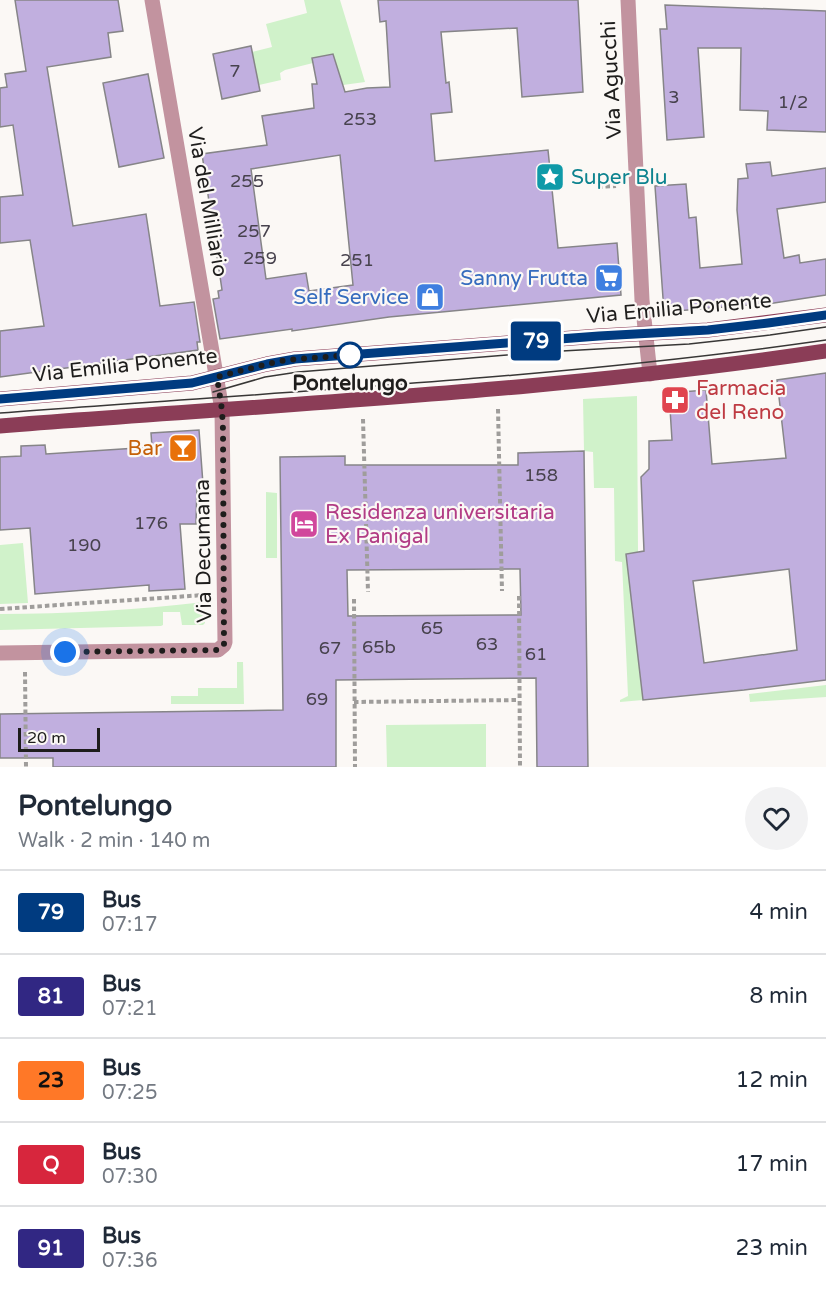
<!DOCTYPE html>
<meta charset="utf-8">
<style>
body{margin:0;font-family:"Varela Round",sans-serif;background:#f2f2f3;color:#1f2937;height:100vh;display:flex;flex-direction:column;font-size:22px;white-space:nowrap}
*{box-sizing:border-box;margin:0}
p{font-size:20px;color:#747a83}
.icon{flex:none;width:33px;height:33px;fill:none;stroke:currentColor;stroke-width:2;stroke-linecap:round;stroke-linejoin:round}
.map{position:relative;height:767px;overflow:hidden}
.side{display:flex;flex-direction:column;background:#fff;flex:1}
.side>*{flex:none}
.badge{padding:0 12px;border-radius:4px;font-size:21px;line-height:39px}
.scale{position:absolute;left:18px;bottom:15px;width:82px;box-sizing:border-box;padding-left:6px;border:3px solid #1e1d1c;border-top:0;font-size:16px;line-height:21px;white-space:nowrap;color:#1e1d1c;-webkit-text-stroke:4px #fbf8f5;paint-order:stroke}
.you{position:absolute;width:30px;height:30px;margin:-15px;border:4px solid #fff;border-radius:50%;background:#1a73e8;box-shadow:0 0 0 9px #1a73e833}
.map>.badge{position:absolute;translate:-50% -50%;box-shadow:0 0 0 3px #fff}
.round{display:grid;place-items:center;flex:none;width:63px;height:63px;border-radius:32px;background:#f2f2f3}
.summary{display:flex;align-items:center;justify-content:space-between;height:102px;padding:0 18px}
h1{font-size:28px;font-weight:700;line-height:45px}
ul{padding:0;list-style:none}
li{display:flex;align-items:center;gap:18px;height:84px;padding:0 18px;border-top:2px solid #e0e1e3}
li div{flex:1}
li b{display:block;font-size:22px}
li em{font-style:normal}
li .badge{min-width:66px;font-weight:700;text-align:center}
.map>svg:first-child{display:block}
.green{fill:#d0f2ca}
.building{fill:#c1afdf;stroke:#868588;stroke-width:1.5;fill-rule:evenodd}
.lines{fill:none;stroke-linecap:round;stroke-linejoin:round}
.path{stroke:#9f9d9b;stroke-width:4;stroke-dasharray:4.5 3;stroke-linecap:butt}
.minor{stroke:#c2939f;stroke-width:15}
.major{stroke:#8b3d57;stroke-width:15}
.tram{stroke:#383736;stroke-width:1.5}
.line-casing{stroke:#fff;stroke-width:14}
.line{stroke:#003b80;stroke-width:9}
.walk{stroke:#1e1d1c;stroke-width:6;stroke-dasharray:0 10.8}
.stop-dot{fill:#fff;stroke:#003b80;stroke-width:3}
.labels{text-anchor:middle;stroke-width:4.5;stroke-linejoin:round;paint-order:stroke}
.number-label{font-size:18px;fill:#47424d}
.street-label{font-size:21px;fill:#1e1d1c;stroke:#fbf8f5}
.culture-label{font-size:21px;fill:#0d838f;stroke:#fbf8f5;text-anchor:start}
.shop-label{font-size:21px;fill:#366cbe;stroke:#fbf8f5;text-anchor:end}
.stop-label{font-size:21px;font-weight:bold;fill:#1e1d1c;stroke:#fbf8f5}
.health-label{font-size:21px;fill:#be3a42;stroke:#fbf8f5;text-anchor:start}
.food-label{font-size:21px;fill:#c56008;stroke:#fbf8f5;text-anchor:end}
.hotel-label{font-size:21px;fill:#b23c85;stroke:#fbf8f5;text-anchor:start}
</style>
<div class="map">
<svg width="826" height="767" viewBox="0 0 826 767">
<rect width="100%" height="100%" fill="#fbf8f5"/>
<path class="green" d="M304,0H340L365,82L343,85L333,54L321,59L312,58L313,63L285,70L280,73L281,80L259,85L252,52L272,47L266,24L307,13Z
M637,396L638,552L626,554L643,700L620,702V700L628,696L622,562L615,561L614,488H594L593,452L584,451L583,399Z
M266,492L277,493V558H266Z
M23,543L28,603L0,604V545Z
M204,602L205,623L203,625H182L180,612H163V625L161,626L0,630V614C68,614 137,610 204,602Z
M237,662H243L244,704H171V696H198V688H237Z
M826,685V697L750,702L749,694Z
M486,724V767H387L386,725Z"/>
<path class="building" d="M15,0H118L123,31L108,33L111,57L47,67L73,226L146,214L160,306L194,302L200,342H197L198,350L0,377V331L44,326L30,240L0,243V197L23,195L13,125L0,127V88L7,87L5,74L26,71Z
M378,0H578L583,92L522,97L517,28L441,32L446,83L449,82L452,112L431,114L435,161L548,150L558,248L617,243L621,295L389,317L292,331V329L220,339L213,299L219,298L218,291L222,290L202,154L267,145L262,116L314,108L312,84H317L312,58L333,54L345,92L367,88L390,87L386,21L380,22ZM340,155L353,285L309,291L306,273L266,279L251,169Z
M665,5L826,11V132L767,130L768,111L740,110L741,48H698L704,137L667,140L660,29H667Z
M251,46L260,91L222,99L213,54Z
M148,74L164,158L119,167L103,83Z
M770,162L772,176L826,168V202L777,209L784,258L799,255L800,263L826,259V295L774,303L664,312L655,186L686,184L689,218L696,217L700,268L742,264L737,210L738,179L748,178L746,164Z
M826,373V680L744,690L643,700L626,554L644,551L641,477L649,469V441L672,440L669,393L706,390L712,464L786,458L777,380ZM789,569L797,650L704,663L693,581Z
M199,430L203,484H197L196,524H180L185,589L149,591V585L35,594L30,528L0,530V457L21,456V446L45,445L46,454L152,447L151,433Z
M584,451L588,767H537L536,678L336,680V767H53V758H0V714L283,710L280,457L345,456V465H518V453ZM520,569L521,615L348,616L347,570Z"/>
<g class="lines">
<path class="path" d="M598,187L616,186
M498,409L502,591
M363,419L368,592
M519,596L520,767
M354,599L355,767
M0,609L204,595
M25,672L26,767
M354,702L519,700"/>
<path class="minor" d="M628,0L642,300L650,374
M0,653L218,650L224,645L225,642L222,410L152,0"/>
<path class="major" d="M0,399L192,383L267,364L295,359L599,336L708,330L826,315
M0,426C275,404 552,392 826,351"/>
<path class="tram" d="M213,392L265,377L298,372L544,352L689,344L770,335L826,327
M0,413C275,392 553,379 826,340"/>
</g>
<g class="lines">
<g class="line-casing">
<path id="line" d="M0,399L192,383L267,364L295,359L599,336L708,330L768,323L826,315"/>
</g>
<use href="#line" class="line"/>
<path class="walk" d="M65,652L218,650L224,645L223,430L222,410L217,377L267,364L286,360L350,355"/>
</g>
<defs>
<g id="sight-square" transform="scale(1.5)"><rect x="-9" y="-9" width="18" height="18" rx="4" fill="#0f9aa8" stroke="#fbf8f5"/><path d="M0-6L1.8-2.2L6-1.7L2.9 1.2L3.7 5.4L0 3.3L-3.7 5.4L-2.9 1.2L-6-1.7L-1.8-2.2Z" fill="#fff"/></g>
<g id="supermarket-square" transform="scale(1.5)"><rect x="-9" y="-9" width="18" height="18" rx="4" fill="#3f7fe0" stroke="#fbf8f5"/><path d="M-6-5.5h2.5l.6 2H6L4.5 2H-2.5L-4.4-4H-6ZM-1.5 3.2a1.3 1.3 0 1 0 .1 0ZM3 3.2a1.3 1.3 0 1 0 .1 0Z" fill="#fff"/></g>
<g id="shop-square" transform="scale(1.5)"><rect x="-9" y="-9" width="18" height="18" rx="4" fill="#3f7fe0" stroke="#fbf8f5"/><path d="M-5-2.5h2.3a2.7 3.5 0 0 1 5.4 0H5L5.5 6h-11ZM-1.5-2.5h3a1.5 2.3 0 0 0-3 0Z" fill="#fff"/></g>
<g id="pharmacy-square" transform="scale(1.5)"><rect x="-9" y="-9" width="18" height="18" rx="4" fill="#e0444e" stroke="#fbf8f5"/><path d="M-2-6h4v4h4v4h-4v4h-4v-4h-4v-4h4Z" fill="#fff"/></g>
<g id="bar-square" transform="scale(1.5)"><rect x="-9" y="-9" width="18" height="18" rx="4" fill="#e8710a" stroke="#fbf8f5"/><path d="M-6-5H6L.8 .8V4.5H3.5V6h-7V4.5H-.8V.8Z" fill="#fff"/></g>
<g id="hotel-square" transform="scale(1.5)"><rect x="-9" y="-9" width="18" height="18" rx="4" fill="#d1479c" stroke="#fbf8f5"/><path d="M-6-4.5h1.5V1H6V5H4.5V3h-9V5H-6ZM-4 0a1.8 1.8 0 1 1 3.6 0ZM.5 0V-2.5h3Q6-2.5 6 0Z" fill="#fff"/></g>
</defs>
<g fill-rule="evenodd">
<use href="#sight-square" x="550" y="177"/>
<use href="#supermarket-square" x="609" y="278"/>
<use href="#shop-square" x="430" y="297"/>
<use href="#pharmacy-square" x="675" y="400"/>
<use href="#bar-square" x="183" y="448"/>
<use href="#hotel-square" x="304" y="524"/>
</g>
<circle class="stop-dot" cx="350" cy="355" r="12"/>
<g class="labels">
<g class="number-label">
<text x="235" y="77">7</text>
<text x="674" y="103">3</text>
<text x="793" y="108">1/2</text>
<text x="360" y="125">253</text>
<text x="247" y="187">255</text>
<text x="254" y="237">257</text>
<text x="260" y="264">259</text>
<text x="357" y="266">251</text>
<text x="541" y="481">158</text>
<text x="151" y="529">176</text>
<text x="84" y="551">190</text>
<text x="432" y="634">65</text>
<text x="487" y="650">63</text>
<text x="379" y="653">65b</text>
<text x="330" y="654">67</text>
<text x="536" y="660">61</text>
<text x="317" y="705">69</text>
</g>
<g class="street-label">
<text transform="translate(611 80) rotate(-93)" y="7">Via Agucchi</text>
<text transform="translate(208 202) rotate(80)" y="7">Via del Milliario</text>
<text transform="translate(679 308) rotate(-5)" y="7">Via Emilia Ponente</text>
<text transform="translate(125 365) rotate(-6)" y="7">Via Emilia Ponente</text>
<text transform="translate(203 551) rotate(-91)" y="7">Via Decumana</text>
</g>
<g class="culture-label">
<text x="571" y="184">Super Blu</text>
</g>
<g class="shop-label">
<text x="588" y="285">Sanny Frutta</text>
<text x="409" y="304">Self Service</text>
</g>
<g class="stop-label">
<text x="350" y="390">Pontelungo</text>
</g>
<g class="health-label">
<text x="696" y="395">Farmacia<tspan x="696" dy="24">del Reno</tspan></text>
</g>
<g class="food-label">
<text x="162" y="455">Bar</text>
</g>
<g class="hotel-label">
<text x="325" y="519">Residenza universitaria<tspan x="325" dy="24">Ex Panigal</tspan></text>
</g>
</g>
</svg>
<div class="scale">20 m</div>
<div class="you" style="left:65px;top:652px"></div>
<b class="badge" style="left:536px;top:341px;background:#003b80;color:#fff">79</b>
</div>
<section class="side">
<div class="summary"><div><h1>Pontelungo</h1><p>Walk · 2 min · 140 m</p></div><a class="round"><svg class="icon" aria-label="heart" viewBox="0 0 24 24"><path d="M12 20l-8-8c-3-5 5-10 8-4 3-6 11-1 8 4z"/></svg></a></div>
<ul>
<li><span class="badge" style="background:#003b80;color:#fff">79</span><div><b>Bus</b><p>07:17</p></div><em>4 min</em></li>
<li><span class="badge" style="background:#312783;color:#fff">81</span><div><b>Bus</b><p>07:21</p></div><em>8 min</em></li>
<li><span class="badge" style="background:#ff7827;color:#111">23</span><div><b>Bus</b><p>07:25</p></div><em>12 min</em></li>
<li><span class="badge" style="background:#d7263d;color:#fff">Q</span><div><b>Bus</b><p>07:30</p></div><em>17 min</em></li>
<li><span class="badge" style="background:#312783;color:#fff">91</span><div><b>Bus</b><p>07:36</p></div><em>23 min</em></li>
</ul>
</section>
